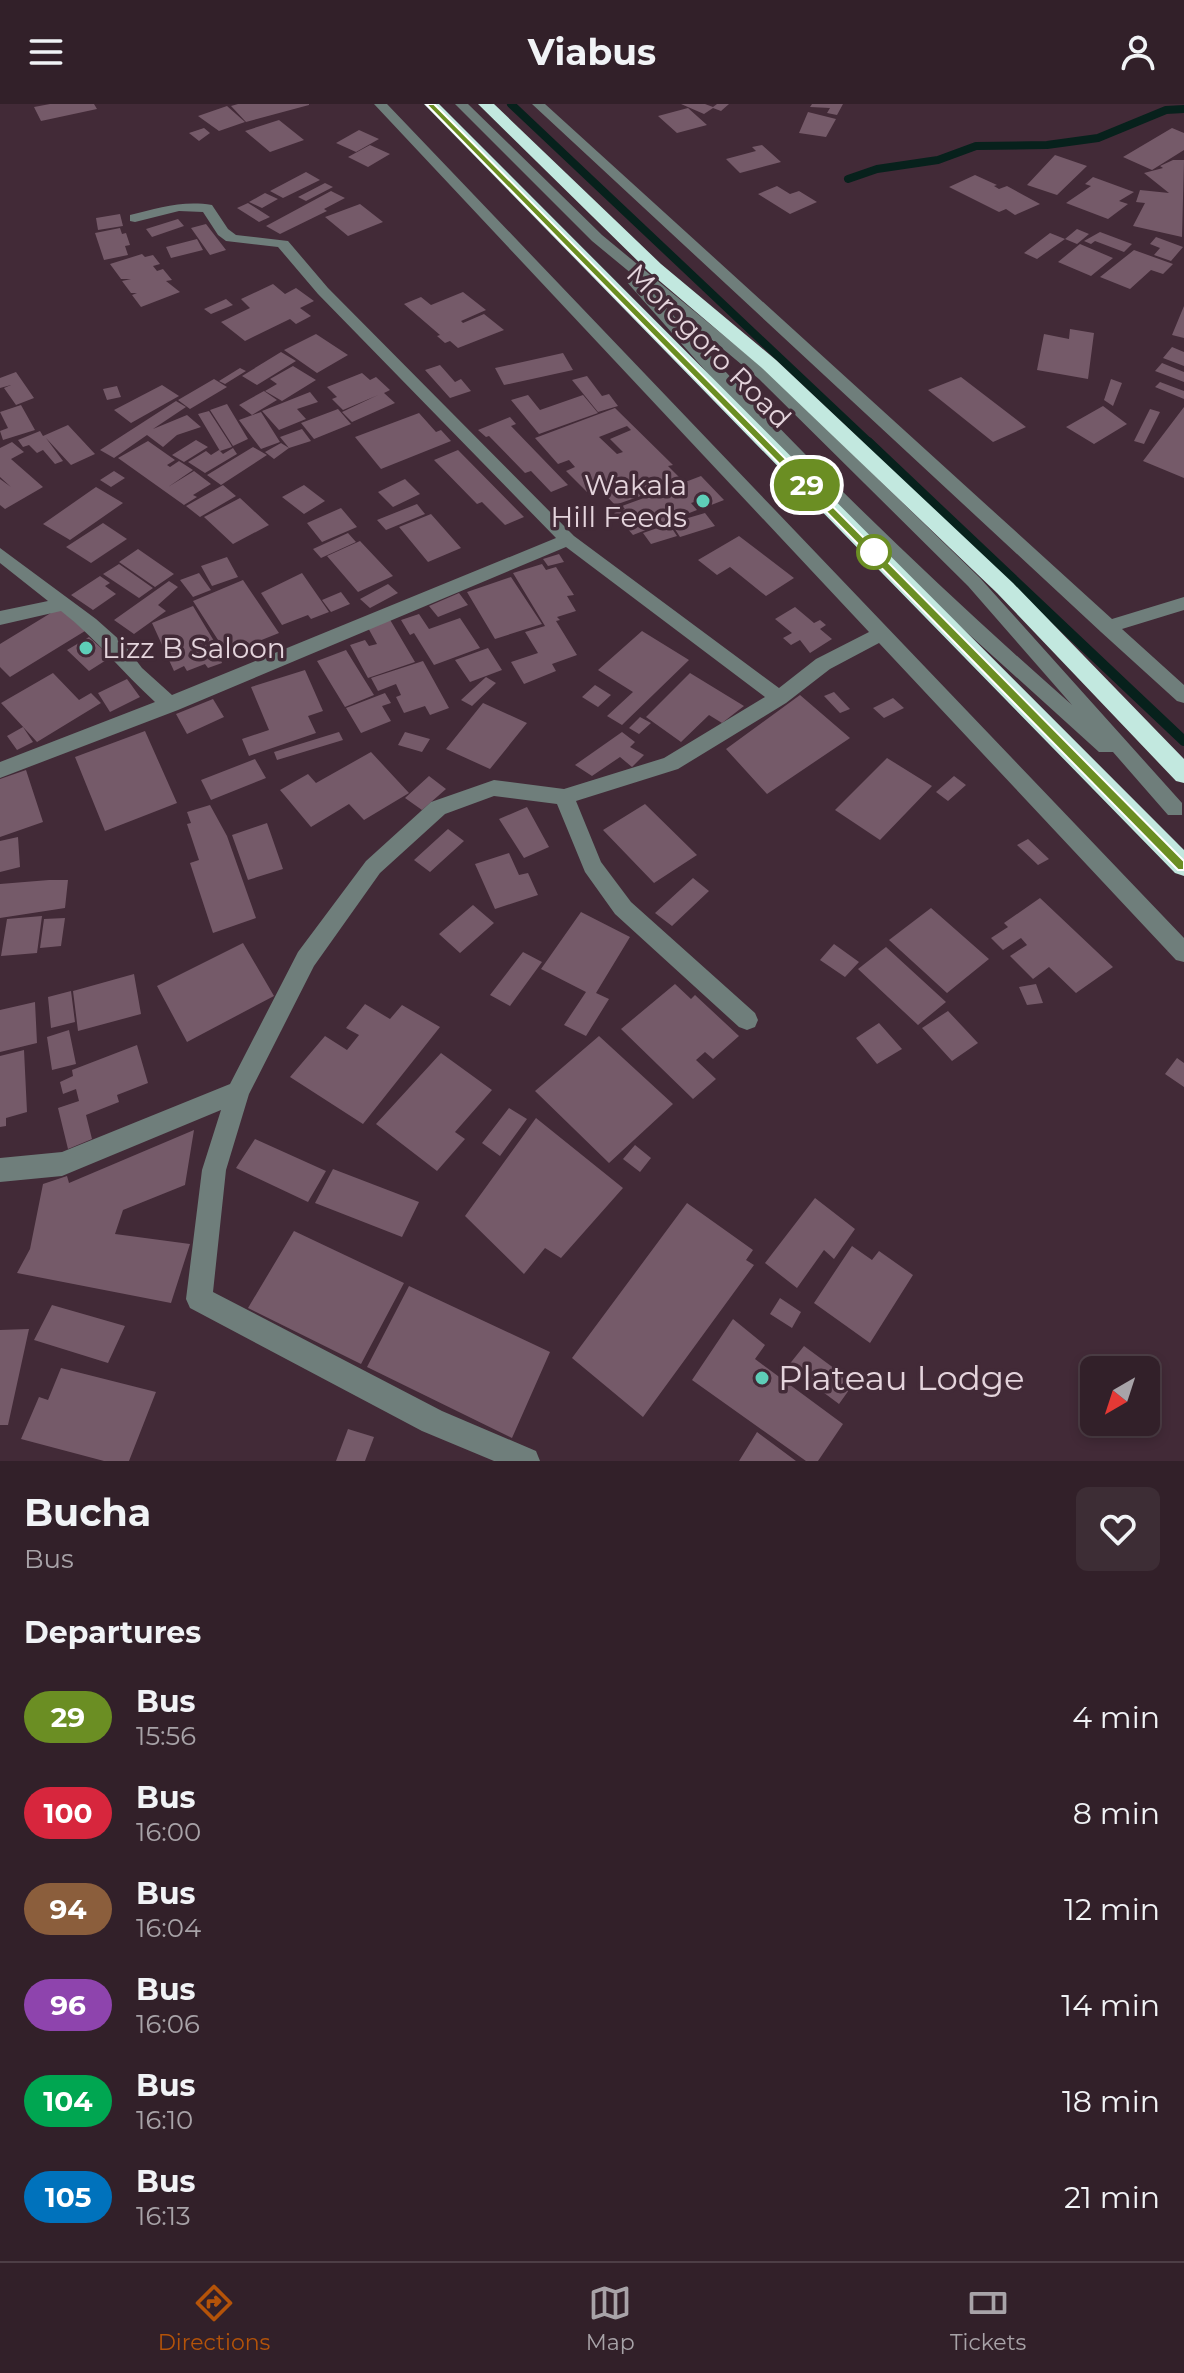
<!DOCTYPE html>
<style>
body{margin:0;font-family:Montserrat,sans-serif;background:#3d2d35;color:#f1f3f6;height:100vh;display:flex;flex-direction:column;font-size:30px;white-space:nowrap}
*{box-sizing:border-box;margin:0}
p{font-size:26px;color:#a8a3a8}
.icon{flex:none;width:44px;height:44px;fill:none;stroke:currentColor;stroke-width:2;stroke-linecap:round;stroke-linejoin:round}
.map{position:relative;height:1357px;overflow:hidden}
.details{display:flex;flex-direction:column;background:#322029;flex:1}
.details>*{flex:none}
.badge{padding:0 16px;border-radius:26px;font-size:28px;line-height:52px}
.needle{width:52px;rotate:219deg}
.tools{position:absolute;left:1080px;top:1252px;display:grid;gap:16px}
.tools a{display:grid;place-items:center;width:80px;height:80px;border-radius:12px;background:#322029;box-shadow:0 4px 12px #0003,0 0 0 2px #4d3e46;font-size:40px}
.map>.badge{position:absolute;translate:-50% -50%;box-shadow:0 0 0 4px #fff}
h2{padding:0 24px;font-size:30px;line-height:72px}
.round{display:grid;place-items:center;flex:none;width:84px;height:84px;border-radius:12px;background:#3d2d35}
.overview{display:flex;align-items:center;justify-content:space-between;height:136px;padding:0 24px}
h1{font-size:38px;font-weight:700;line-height:60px}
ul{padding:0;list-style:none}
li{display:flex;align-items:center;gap:24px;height:96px;padding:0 24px}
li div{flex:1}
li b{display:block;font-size:30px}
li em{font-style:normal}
li .badge{min-width:88px;font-weight:700;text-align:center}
header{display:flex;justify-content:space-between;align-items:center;height:104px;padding:0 24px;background:#322029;font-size:36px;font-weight:700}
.menu{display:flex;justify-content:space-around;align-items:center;height:112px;border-top:2px solid #4d3e46;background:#322029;font-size:22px;color:#a8a3a8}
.menu a{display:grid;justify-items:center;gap:4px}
.menu .on{color:#b45309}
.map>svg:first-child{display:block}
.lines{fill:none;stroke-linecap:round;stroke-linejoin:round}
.stream-far1{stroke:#07211c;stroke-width:8}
.stream{stroke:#07211c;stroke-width:10}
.building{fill:#755a69;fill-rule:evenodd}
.minor{fill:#6f7e7b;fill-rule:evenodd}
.highway{fill:#c2e8df;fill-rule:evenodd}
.line{fill:#6b8e23;stroke:#fff;stroke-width:2}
.poi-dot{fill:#5eceb8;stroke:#422a37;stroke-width:3}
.stop-dot{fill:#fff;stroke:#6b8e23;stroke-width:4}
.labels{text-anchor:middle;stroke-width:7;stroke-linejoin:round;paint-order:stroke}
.street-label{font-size:28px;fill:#e4d4dc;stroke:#422a37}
.poi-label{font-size:28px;fill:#e4d4dc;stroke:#422a37;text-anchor:end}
.near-poi-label{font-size:34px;fill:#e4d4dc;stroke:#422a37;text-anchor:start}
</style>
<header><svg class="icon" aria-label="menu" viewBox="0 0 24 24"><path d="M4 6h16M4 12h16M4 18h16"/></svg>Viabus<svg class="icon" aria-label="person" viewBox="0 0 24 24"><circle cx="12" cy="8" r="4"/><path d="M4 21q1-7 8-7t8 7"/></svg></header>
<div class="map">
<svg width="1184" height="1357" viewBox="0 0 1184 1357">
<rect width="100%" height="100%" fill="#422a37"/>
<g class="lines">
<path class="stream-far1" d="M511,0L871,340
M848,75L877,65L938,56L976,42L1047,41L1098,34L1166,6L1184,5"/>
<path class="stream" d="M868,338L1184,637"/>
</g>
<path class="building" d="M50,0H94L97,5L41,17L34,3Z
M238,0H309V1L246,18L231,2Z
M681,0H705L713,3L717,0H729L721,7L713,4L704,10Z
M812,0H843L837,11L827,9L830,4L810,3Z
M227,2L245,18L219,27L198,12Z
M688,4L707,21L677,29L658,12Z
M808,8L836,15L826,33L799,29Z
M279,16L304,36L270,48L245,27Z
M204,24L210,29L199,37L189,29Z
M1172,24L1184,29V46L1152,66L1123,53Z
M359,26L379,35L356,48L336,39Z
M370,41L390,50L368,63L348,53Z
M762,41L781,58L740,69L726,55L756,47L752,43Z
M1055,51L1087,62L1057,91L1027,81Z
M1173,56H1184L1182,133L1133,122L1145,99L1136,98L1140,86L1169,89L1144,69L1163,64L1160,62Z
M306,68L320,76L283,94L270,87Z
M975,71L997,81L994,82L999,85L1007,82L1040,100L1015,111L1006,105L999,108L949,83Z
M1093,73L1134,88L1119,97L1128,100L1108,115L1066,99L1091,82L1085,80Z
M325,79L333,83L306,97L298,93Z
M777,82L790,90L799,87L817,98L790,110L758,90Z
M331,87L345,94L324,105L327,107L280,130L266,122Z
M265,89L278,95L262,104L249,98Z
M248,99L270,113L259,118L237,104Z
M360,100L383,118L348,132L325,113Z
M120,110L123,122L98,126L96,114Z
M178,115L184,122L152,133L146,125Z
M206,120L226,146L210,151L191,124Z
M120,124L122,130L126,129L130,141L125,142L128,151L104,156L95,129Z
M1077,125L1089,130L1077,140L1065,135Z
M1100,128L1132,140L1124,148L1095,137L1091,140L1084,137Z
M1050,129L1065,135L1037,155L1024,149Z
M1156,133L1183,143L1171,157L1154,151L1160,144L1150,140Z
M197,135L203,146L171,154L166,143Z
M1080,140L1113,154L1091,172L1058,158Z
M1134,146L1173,160L1163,170L1151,166L1130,185L1100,173Z
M142,150L145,153L153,151L160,160L153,162L157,167L163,165L172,176L166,177L180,188L141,203L132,191L137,189H131L122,177L131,175H121L110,160Z
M273,180L285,190L296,184L314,197L300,204L311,212L296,220L290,215L245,237L221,218L250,204L241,195Z
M463,188L486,206L461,217L463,219L484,210L504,226L458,244L450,237L445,239L437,232L440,231L404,200L421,193L431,201Z
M226,195L233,201L211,210L204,205Z
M1184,202V234L1172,231Z
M1070,225L1094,229L1088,275L1037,266L1044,230L1069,235Z
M316,230L348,251L317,269L284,246Z
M1172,243L1184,248V262L1163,254Z
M281,248L296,257L257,281L242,272Z
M563,249L573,266L504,281L495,264Z
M1162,259L1184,268V278L1155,267Z
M440,261L455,278L461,275L471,287L450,294L425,266Z
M293,262L316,276L282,297L265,287L277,280L270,275Z
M240,264L246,267L225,280L219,277Z
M16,268L34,294L16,301L4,284L11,281L0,284V274Z
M362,269L370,276L376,273L390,286L384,289L395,299L352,318L342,308L378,291L343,306L332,295L337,293L327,283Z
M587,272L602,292L609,290L618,302L598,308L572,276Z
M961,273L1026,323L993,338L928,286Z
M214,275L227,283L190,305L178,296Z
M1111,275L1122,279L1113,302L1104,296Z
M1160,278L1184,287V295L1155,283Z
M162,281L179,292L131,319L114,306Z
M117,282L121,293L107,296L103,285Z
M264,287L277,296L252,311L239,301Z
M310,288L318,298L297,305L306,315L279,326L262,307Z
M528,291L540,306L583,291L598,309L539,330L511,296Z
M176,297L186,303L153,325L187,311L201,323L177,331L163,343L147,331L114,354L100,346Z
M227,300L248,335L233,342L210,306Z
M21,301L35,326L3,336L0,327L8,324L0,308Z
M1103,302L1127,320L1094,340L1066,323Z
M1184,303V374L1143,357Z
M615,304L673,361L668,362L683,377L615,401L599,384L587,388L566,367L575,363L569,356L558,360L535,334ZM627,322L631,326L610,335L623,348L617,350L599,333Z
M338,305L351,320L314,335L301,319Z
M1150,305L1160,308L1144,340L1134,337Z
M209,307L231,341L232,343L220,347L198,310Z
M261,308L280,338L261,345L239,316Z
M419,309L436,328L441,326L451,337L381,365L355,333Z
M510,313L516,320L511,322L568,381L551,388L531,367L525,369L489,332L486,333L478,326Z
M68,321L95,350L71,361L46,334L63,357L55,360L43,346L37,349L29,341L23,343L18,336L40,327L43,332Z
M302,325L311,337L289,344L274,355L265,348L281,339L289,344L280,333Z
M196,336L208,343L184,358L172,351Z
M148,337L175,356L167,361L170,363L179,357L193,366L168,383L194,367L211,380L193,391L197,393L184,401L118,354Z
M12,338L24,348L11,355L43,383L5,405L0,401V375L11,383L0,373V344Z
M253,343L267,351L221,381L207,371Z
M233,344L237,350L205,369L188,358L206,347L211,351L219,346L223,350Z
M458,346L524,413L505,421L482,398L477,400L434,356Z
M114,367L125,374L111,383L100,376Z
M701,372L724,396L701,405L694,398L691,399L697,406L633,431L614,409L625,405L622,402L674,383L677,385L682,383L680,380Z
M405,375L420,390L393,403L378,388Z
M223,381L236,392L200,413L186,402Z
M304,381L325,397L304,410L282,393Z
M96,383L123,399L70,436L43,420Z
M240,394L269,421L233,440L204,413Z
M417,400L425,410L386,426L377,416Z
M341,404L357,423L322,438L307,419Z
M705,409L715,422L680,433L671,419Z
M431,410L461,444L428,458L399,423Z
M103,419L127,435L91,459L66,443Z
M669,420L677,432L651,440L643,429Z
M348,429L356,438L321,454L313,445Z
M739,432L794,474L766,492L730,463L717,471L698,456Z
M360,437L393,472L358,488L327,452Z
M138,445L174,470L155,483L119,458Z
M559,450L564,458L548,462L543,455Z
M227,453L238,473L212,482L201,462Z
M119,460L153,484L139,494L103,470Z
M542,460L546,466L556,463L574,491L567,492L576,507L557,513L560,516L556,517L577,551L552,560L556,567L524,580L511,558L538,549L525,528L545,522L513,469Z
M199,469L211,486L193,493L180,476Z
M302,469L329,508L311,515L308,511L282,521L261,489Z
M100,472L110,479L105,482L116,490L93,506L71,491Z
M511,473L542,520L495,535L467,488Z
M243,476L279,529L227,550L193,497Z
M169,477L178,483L158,501L166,507L134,530L114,516Z
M388,480L398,489L370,504L360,495Z
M341,488L350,500L331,508L322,496Z
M459,489L468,501L438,513L429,502Z
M193,502L223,552L220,553L222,559L208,564L205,560L187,567L184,562L174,567L152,519Z
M795,503L814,519L820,516L826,521L820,525L832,535L810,549L800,536L791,541L783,534L792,529L775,515Z
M59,504L85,527L10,573L0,563V540Z
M419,510L429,525L460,514L480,544L434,561L414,529L410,531L401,516Z
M389,514L415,558L368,574L350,541L365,536L369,542L377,540L367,522Z
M642,527L689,556L622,621L607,612L633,588L598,566Z
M89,533L111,553L89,567L67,546Z
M488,544L502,566L470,578L455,556Z
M346,546L374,591L345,603L317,557Z
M423,557L449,604L430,611L425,602L404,609L396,593L401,591L396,580L378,587L371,574Z
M305,566L323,607L308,612L316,629L249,652L242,635L269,626L251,583Z
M53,569L79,596L91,589L101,599L37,638L1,599Z
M690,569L744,602L722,619L709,611L681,638L646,613Z
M486,573L496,579L472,602L461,596Z
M127,575L140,593L110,608L98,589Z
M595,581L611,591L598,603L582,593Z
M834,588L850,605L840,609L824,592Z
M385,589L391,599L382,602L391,617L361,629L346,604Z
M800,591L850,634L767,690L726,645Z
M893,594L904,604L884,614L873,604Z
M213,595L224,613L187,630L176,610Z
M483,599L527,619L490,665L446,645Z
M640,613L651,619L639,630L629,624Z
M23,623L33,638L17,646L7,632Z
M145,627L177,699L105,727L75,653Z
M339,628L343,636L277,656L274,648Z
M405,628L430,635L422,648L398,641Z
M622,628L635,638L630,643L644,651L632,663L620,653L592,672L575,661Z
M371,648L409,689L364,716L349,700L311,723L280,686L308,670L316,679Z
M887,654L932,682L880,736L835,706Z
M255,655L266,674L211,696L201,676Z
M26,666L43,718L0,733V675Z
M429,672L446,685L422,706L405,694Z
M954,672L966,681L948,697L936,688Z
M645,700L697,751L654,779L603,726Z
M210,701L227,732L256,814L213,829L190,759L199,756L187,720L191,719L187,708Z
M527,703L549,743L524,754L499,715Z
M267,719L283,765L248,776L232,731Z
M448,725L464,737L430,768L414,756Z
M18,733L20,763L0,768V737Z
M1028,735L1049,755L1038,761L1017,741Z
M509,749L519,771L528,769L538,791L495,805L475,760Z
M693,774L709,787L672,822L655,809Z
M49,776H68L65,804L0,814V780Z
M1040,794L1113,863L1076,889L1049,863L1033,875L1010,852L1027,841L1021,834L1003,846L991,834L1008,823L1004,819Z
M473,801L494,819L460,849L439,830Z
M931,804L989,855L947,889L889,836Z
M581,808L630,833L596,889L609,895L586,932L564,921L586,888L541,865Z
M42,812L37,849L1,852L7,815Z
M65,814L61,842L40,844L44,815Z
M243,839L274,892L187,938L157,882Z
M834,840L859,858L845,873L820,856Z
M886,843L946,898L918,921L858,865Z
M523,848L542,858L510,902L490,891Z
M134,870L141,910L78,927L73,887Z
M675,880L691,895L695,891L739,932L713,955L705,948L696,956L716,975L693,995L621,925Z
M1036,880L1043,899L1027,901L1019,883Z
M71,887L75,918L51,924L48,893Z
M35,898L37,939L0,948V906Z
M365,900L390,915L402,901L440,923L363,1020L290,973L325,932L347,946L359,931L346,924Z
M948,907L978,939L952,957L922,924Z
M879,919L902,945L877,960L856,934Z
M69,926L76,960L52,966L47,933Z
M599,932L673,1000L609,1059L535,987Z
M137,941L148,979L117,991L119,998L86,1011L92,1035L68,1045L58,1004L79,997L76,985L63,990L60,978L73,972L72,966Z
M24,946L27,1008L6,1014V1022L0,1023V952Z
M441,949L492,986L455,1028L465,1035L437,1067L376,1020Z
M1177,954L1184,959V983L1165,970Z
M509,1004L527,1015L500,1052L482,1039Z
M536,1014L623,1084L561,1154L545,1144L524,1170L465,1112Z
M194,1026L185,1081L123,1106L115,1130L190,1140L171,1199L17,1169L30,1145L43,1080L67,1072L69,1079Z
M255,1035L326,1067L308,1098L236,1064Z
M635,1041L651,1054L640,1068L623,1055Z
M333,1065L419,1098L402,1133L315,1099Z
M815,1094L855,1125L834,1155L824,1146L797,1184L765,1159Z
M687,1099L753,1146L746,1156L754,1161L643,1313L572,1254Z
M294,1127L404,1179L361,1260L248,1204Z
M852,1142L872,1156L879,1147L913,1171L870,1239L814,1199Z
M409,1182L550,1248L512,1334L367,1263Z
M780,1194L801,1208L792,1224L770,1210Z
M52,1201L125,1222L108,1259L34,1236Z
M733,1215L765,1241L755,1255L843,1320L818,1357H806L692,1276Z
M29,1225L8,1321H0V1226Z
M804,1242L854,1279L839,1300L788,1262Z
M61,1264L156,1288L129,1357H104L21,1335L39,1293L48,1296Z
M348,1325L374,1333L365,1357H336Z
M757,1328L796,1357H739Z"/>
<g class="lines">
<path class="minor" d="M374,0H387L1184,834V858L1176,856L879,539L830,565L786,599L678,665L576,697L601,758L631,798L755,909L758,916L755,923L747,926L739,923L615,810L585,768L557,700L494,692L445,710L380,769L314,862L249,990L226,1066L213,1188L442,1307L536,1347L540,1357H494L422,1327L190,1204L186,1195L202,1066L221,1006L62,1072L0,1078V1054L62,1048L230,980L298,848L366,757L431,698L494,676L564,685L664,654L765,593L566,443L178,606L0,674V658L155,598C122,568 96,534 61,507L0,521V507L48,497L0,459V444L96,515L123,539L142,564L172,591L556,434L318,190L278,143L226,137L218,131L203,108L179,107L135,118L130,117V111C158,104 183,96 212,101L228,125L236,131L288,137L328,184L574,432L779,584L816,555L869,528Z
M455,0H468L602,131L769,269L980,474L1182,699V711H1168L1113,648H1099L930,495L719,282L626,177V171L632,170L592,137ZM646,181L759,275L968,482L1072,601C922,469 779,330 646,181Z
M532,0H545L1112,515L1184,493V506L1122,525L1184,581V599L1177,597L1101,528Z"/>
<path class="highway" d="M424,0H439L1184,746V772L1175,769Z
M478,0H494L661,160L776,256L1013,479L1184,655V679L1176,677L997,489L762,264L649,168Z"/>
</g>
<path class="line" d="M426,0H434L1184,757V766H1178Z"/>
<g class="poi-dot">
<circle cx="703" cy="397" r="8"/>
<circle cx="86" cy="544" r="8"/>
<circle cx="762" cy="1274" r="8"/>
</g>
<circle class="stop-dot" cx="874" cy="448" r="16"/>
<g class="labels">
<g class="street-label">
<text transform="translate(709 242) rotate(45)" y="10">Morogoro Road</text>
</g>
<g class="poi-label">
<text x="687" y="391">Wakala<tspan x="687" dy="32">Hill Feeds</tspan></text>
<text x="102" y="554" text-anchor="start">Lizz B Saloon</text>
</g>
<g class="near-poi-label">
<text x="778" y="1286">Plateau Lodge</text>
</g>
</g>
</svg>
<div class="tools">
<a><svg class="needle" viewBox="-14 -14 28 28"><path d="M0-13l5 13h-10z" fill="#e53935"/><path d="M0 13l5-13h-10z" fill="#a8a3a8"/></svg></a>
</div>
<b class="badge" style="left:807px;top:381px;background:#6b8e23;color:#fff">29</b>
</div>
<section class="details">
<div class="overview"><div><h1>Bucha</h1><p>Bus</p></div><a class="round"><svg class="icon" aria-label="heart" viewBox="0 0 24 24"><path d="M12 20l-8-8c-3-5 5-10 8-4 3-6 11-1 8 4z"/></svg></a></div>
<h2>Departures</h2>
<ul>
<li><span class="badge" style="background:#6b8e23;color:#fff">29</span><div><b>Bus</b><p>15:56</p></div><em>4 min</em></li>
<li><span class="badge" style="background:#d7263d;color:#fff">100</span><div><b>Bus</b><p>16:00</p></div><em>8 min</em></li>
<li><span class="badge" style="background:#8b5e3c;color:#fff">94</span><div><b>Bus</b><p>16:04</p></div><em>12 min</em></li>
<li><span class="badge" style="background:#8e44ad;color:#fff">96</span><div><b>Bus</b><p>16:06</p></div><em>14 min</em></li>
<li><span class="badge" style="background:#00a651;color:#fff">104</span><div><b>Bus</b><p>16:10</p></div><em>18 min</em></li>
<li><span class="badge" style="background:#0072bc;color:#fff">105</span><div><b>Bus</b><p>16:13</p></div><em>21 min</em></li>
</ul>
</section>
<nav class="menu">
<a class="on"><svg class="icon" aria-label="directions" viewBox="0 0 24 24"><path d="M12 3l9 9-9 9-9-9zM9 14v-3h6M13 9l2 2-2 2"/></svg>Directions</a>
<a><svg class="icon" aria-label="map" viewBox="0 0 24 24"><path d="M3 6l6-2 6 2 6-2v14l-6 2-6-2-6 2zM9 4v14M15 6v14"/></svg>Map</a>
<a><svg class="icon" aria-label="tickets" viewBox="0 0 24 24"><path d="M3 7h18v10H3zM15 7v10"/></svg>Tickets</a>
</nav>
